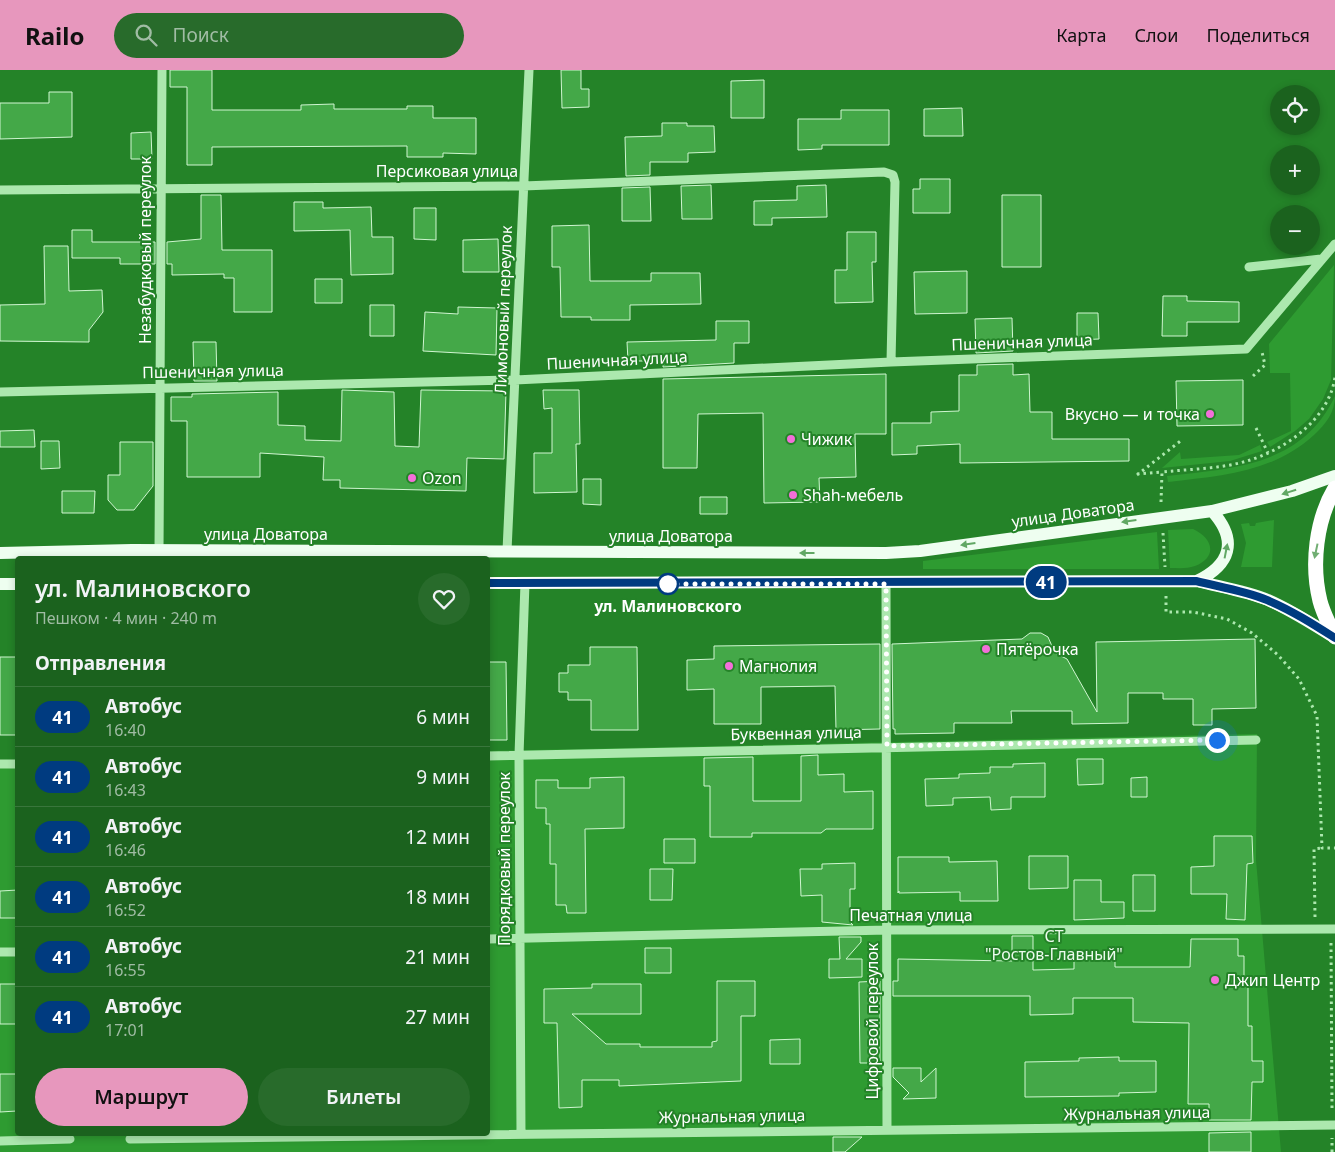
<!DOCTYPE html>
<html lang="ru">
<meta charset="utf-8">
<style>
body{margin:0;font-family:"Noto Sans",sans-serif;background:#286b2b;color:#f1f3f6;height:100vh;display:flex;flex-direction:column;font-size:19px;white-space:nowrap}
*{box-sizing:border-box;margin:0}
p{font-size:16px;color:#a0bca4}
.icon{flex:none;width:28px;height:28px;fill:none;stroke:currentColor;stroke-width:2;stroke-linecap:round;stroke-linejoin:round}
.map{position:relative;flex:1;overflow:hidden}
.panel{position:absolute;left:15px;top:486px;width:475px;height:580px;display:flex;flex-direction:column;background:#1b621e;border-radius:5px;box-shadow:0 2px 8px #0003}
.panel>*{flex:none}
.badge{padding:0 10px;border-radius:16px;font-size:18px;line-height:32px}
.controls{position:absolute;left:1270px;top:15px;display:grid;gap:10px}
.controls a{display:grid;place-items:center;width:50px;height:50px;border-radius:50%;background:#1b621e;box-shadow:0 2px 8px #0003;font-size:25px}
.you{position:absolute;width:25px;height:25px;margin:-12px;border:4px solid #fff;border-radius:50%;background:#1a73e8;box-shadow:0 0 0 8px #1a73e833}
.map>.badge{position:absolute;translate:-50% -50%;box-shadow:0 0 0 2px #fff}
h2{padding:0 20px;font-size:19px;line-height:45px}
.round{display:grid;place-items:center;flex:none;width:52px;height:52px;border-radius:26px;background:#286b2b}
.summary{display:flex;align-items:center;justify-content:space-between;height:85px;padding:0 20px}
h1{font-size:24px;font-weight:600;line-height:38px}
.primary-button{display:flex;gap:10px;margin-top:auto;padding:10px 20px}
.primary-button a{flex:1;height:58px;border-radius:30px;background:#e797bd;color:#111;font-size:20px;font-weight:600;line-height:58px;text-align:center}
.primary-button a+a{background:#286b2b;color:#f1f3f6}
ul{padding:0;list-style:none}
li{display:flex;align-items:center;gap:15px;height:60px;padding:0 20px;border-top:1px solid #39763c}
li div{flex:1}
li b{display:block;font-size:19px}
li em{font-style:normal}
li .badge{min-width:55px;font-weight:700;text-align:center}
header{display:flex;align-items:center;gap:30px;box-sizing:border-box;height:70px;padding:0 25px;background:#e797bd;color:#111}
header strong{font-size:24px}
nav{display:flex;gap:28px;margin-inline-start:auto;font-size:18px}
.search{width:350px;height:45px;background:#286b2b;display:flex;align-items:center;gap:12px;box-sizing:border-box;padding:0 18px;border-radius:28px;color:#a0bca4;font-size:19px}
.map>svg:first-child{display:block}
.green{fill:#2e9b31}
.building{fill:#44a848;stroke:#d0f6d1}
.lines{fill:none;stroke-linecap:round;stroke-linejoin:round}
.path{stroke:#ace8ae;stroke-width:3;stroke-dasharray:2.5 4;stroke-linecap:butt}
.minor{stroke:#ace8ae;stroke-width:9}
.major{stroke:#eefef0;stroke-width:12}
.highway{stroke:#fff;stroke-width:15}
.oneway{fill:#61a864}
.oneway2{fill:#71ae73}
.line-casing{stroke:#fff;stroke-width:11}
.line{stroke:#003b80;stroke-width:8}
.walk{stroke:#fff;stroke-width:5;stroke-dasharray:0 9}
.poi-dot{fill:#f36fd9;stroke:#248328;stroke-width:2}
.stop-dot{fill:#fff;stroke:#003b80;stroke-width:2.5}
.labels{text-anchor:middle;stroke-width:4;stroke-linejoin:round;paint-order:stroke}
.street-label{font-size:16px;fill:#fff;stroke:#248328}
.poi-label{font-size:16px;fill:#fff;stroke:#248328;text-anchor:start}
.stop-label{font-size:16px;font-weight:bold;fill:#fff;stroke:#248328}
.park-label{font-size:16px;fill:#ecfbed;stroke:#248328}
</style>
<header>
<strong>Railo</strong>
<div class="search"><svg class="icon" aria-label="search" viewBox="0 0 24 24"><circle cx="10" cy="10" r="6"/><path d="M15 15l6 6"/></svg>Поиск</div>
<nav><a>Карта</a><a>Слои</a><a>Поделиться</a></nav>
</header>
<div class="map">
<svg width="1335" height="1082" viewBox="0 0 1335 1082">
<rect width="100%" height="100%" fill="#248328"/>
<path class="green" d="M1334,195L1331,310L1323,329L1309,349L1295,361L1270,377L1267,372L1291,361L1290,303H1270L1269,274Z
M1335,326C1335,342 1326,354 1314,365C1272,403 1221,406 1168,412L1167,406C1234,398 1302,396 1335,326Z
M1260,375L1262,381L1230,391L1162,398L1180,382L1181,389L1239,385Z
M1274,450L1272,497H1241L1246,473L1241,454L1249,453L1250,456H1255L1256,453Z
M1193,459C1213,468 1218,487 1195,496C1187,499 1178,498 1170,498L1168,460Z
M1157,462L1159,499H923V491Z
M1257,664L1256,790L1281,1082H0V690H18V1064H488V681Z"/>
<path class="building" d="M170,0H212V40H301V35L334,34V39H407V36H433V48H476V84L443,83V87H407V76L212,77V95H187V17H170Z
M561,0H581V19H589V37L562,38Z
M764,10V48H731V11Z
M49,22H72V67L0,69V33H49Z
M962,38L963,66H924V39Z
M841,40H889V75H822V79L798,80V49H841Z
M662,53H687V56H714L715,82L688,83V92H650V105L626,106L625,67L662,66Z
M151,62L152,89H131V63Z
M920,109H950V143H913V119H920Z
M711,115L712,149H682L681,116Z
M826,115L827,147L772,148V155H754V131L797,130V116Z
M650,117L651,151H622V118Z
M201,125H221L222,180H272V242H234V208H224V204L172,205V194H167V172L201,169Z
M1002,125H1041V197H1002Z
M294,132H323V138L371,137L372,167H393V204L351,205L350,160L294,161Z
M414,138H436V170L414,169Z
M589,155L590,211H651V203H700L701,234L630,235V250H591V247H561L560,197H552V156Z
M72,160H92V172H155V194H120V188H72Z
M847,162H876V192H872L873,232L835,233V200H847Z
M498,169L499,202H463V170Z
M44,176H68L69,221L102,220L103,242L89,260V272L0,271V235L45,234Z
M967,201V243L915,244L914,202Z
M315,209H342V233H315Z
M1163,226H1187V231L1239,232V252H1187V266H1162Z
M370,235H394V266H370Z
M458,237L497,238L496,285L423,281L425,242L458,244Z
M1077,243H1098L1099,269L1077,270Z
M1012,248L1013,281L976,283L975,249Z
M716,251H749V273H734V293L663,297V291H628L627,272L716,270Z
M193,272H216L217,311H194Z
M1013,294V305L1029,304L1030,342H1052V369H1129V391L960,393V374L917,376V384L892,385V353H931V342L959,341V305H977V295Z
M886,304V364H855L856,407L819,408L820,432L764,433L763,343L698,344L697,398H663V309Z
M1243,310V355L1177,356L1176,311Z
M342,320L394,322L395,376L419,377L421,320L506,321L504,389L467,388L466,421L340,418V410H323L324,387L260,383V407H187V351H171V327H192V324L278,322V355L305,356V370L341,371Z
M543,320H579L580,374H576L577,422L534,423V383H552V338L544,339Z
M34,360L35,377H0V361Z
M41,371H59L60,398L41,399Z
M120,372H153V416L134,440H117L108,430V405H120Z
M583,409H601V435L583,434Z
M62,421H95L94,443H62Z
M700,427H727V444H700Z
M1030,563H1041L1048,567L1055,583L1067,589L1097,642L1096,572L1255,569L1256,638L1212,639V655H1193V629H1163V623H1128V653L1072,654V641H1011L1012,653H954V663L895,664V659H893L892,574L1022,569Z
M880,574V659L836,660L835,616L761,617V654H714V619L687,620V590L714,589V576Z
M590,577H637L638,660H591V630H568V622H559V603H568V595H590Z
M0,587H18V665H0Z
M488,592H506L507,670H488Z
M818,685V705L844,704V722L873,721V759H826L821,763H752V767H710V716H704V688L753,687V731H801V686Z
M1077,689H1103V714L1078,715Z
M1045,693V727H1011V739L991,740L990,727L953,728V735L926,736L925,709L959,708V704L990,703V697H1013V694Z
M624,707V758L585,759L586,843H567L566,835H556V794H550V754H546V738H536V710H558V718H590V708Z
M1147,707V727H1131V708Z
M1214,766H1252L1253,793L1247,794L1245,850L1226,849L1227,824H1191V797L1214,796Z
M664,769H695V793H664Z
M1029,786H1068V818L1029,819Z
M898,787H949V792L997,791L998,831H960V822L899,823V821L898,823Z
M855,793V819H850V852L853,855L822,852V825L801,826L800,799H822V794Z
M650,799H673L672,830H650Z
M1133,805H1155V841H1133Z
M1074,810H1101V832H1124V848L1074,850Z
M18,820V848H0V821Z
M1012,866H1033V900L1074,899V886H1115V897H1190L1191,869H1238V886H1244V914H1248V956H1252V991H1263V1012H1252L1251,1050H1209V1034H1188L1189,953L1133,952V928H1073V944L1030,945V926H893V911H898V889L1012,891Z
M839,867H861V872L846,889H862V907L829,908V889H840Z
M645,878H671V903H645Z
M717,911H755V946H741V1011L619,1016V1010H582V1037L559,1038L557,953H544V919L592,918V914H641V944H572L606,974H640V977H712V972L717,971Z
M880,911V993H860L859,912Z
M0,914H18V954H0Z
M800,969V994H770V970Z
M1119,987V991H1156V1022L1119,1023V1026L1025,1027V992L1079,991V988Z
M893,998H921V1012L936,998V1028L903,1029L909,1023L893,1007Z
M0,1004H17V1041L0,1042Z
M1251,1062V1082H1209V1063Z
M833,1067H862L845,1082H833Z"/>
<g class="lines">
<path class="path" d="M1253,306L1265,295L1262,282
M1256,358L1268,383
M1137,404L1162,402
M1137,405L1183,369
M1161,432L1162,402C1190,399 1220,399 1247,391C1284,380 1329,350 1335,307
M1163,463L1165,497
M1166,526V542H1193L1227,549L1252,563L1278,585L1299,609L1317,646L1322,778H1335
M1315,847L1314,779L1322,778
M1331,873L1332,1041
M1332,1082V1068"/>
<path class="minor" d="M0,120L523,116L884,102L893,105L895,112L891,292
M1249,197L1321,189
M0,322L515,310L891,292L1246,279L1335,174
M159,480L162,0
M507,481L529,0
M886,514L887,1059
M488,686L1256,670
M0,694H18
M488,869L888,860L1335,859
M0,882H18
M521,1064L519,685L525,513
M130,1069L1335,1055
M0,1071L70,1069"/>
<path class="major" d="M0,483L132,480L886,483L920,481L1212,441L1292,421L1335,406
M1197,511C1230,495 1239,471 1212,441
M488,513L1197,511C1220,517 1245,521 1268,530C1291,540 1313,554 1335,568
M0,514H18"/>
<path class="highway" d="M1335,418C1316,450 1311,495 1320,531C1323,543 1330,556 1335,567"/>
</g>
<defs><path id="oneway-solid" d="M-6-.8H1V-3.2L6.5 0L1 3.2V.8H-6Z" transform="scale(1.25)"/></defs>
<g class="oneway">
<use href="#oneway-solid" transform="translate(1289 422) rotate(163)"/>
<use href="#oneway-solid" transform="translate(1129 451) rotate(172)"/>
<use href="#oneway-solid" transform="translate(968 474) rotate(172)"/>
<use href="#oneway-solid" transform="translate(1226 481) rotate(-79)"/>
<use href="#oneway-solid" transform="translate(807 483) rotate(-180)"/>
</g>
<use class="oneway2" href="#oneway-solid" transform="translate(1316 481) rotate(102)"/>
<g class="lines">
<g class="line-casing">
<path id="line" d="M488,513L1196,511C1220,517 1245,521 1267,530C1291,540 1313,554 1335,568"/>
</g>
<use href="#line" class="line"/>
<path class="walk" d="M668,514H886L887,676L1217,670"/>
</g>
<g class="poi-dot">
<circle cx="1210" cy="344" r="5"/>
<circle cx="791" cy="369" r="5"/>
<circle cx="412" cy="408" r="5"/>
<circle cx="793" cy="425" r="5"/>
<circle cx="986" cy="579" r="5"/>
<circle cx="729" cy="596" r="5"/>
<circle cx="1215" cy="910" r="5"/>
</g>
<circle class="stop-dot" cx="668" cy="514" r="10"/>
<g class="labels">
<g class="street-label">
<text x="447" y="107">Персиковая улица</text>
<text transform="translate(145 180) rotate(-90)" y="6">Незабудковый переулок</text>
<text transform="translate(503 240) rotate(-88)" y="6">Лимоновый переулок</text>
<text transform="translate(1022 272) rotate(-2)" y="6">Пшеничная улица</text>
<text transform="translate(617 290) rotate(-3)" y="6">Пшеничная улица</text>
<text transform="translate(213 301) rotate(-1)" y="6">Пшеничная улица</text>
<text transform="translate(1073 443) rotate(-8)" y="6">улица Доватора</text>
<text x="266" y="470">улица Доватора</text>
<text x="671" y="472">улица Доватора</text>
<text transform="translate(796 663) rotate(-1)" y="6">Буквенная улица</text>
<text transform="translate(504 789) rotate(-90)" y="6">Порядковый переулок</text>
<text x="911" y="851">Печатная улица</text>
<text transform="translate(872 951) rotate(-90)" y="6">Цифровой переулок</text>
<text transform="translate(1137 1043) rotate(-1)" y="6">Журнальная улица</text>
<text transform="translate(732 1046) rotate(-1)" y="6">Журнальная улица</text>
</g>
<g class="poi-label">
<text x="1200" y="350" text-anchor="end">Вкусно — и точка</text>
<text x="801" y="375">Чижик</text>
<text x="422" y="414">Ozon</text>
<text x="803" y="431">Shah-мебель</text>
<text x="996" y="585">Пятёрочка</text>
<text x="739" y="602">Магнолия</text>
<text x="1225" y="916">Джип Центр</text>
</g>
<g class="stop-label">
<text x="668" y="542">ул. Малиновского</text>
</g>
<g class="park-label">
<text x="1054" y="872">СТ<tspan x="1054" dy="18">"Ростов-Главный"</tspan></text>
</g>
</g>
</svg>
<div class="controls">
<a><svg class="icon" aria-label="locate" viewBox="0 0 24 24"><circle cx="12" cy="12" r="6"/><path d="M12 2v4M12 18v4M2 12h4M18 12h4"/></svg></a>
<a>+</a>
<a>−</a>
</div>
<div class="you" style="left:1217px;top:670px"></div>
<b class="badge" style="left:1046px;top:512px;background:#003b80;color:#fff">41</b>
<section class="panel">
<div class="summary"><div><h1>ул. Малиновского</h1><p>Пешком · 4 мин · 240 m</p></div><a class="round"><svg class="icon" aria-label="heart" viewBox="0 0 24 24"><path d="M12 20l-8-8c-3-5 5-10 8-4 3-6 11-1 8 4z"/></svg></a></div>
<h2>Отправления</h2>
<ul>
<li><span class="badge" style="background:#003b80;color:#fff">41</span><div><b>Автобус</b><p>16:40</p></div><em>6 мин</em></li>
<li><span class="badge" style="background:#003b80;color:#fff">41</span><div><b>Автобус</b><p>16:43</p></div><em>9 мин</em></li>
<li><span class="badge" style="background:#003b80;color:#fff">41</span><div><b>Автобус</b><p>16:46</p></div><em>12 мин</em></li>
<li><span class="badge" style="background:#003b80;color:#fff">41</span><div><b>Автобус</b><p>16:52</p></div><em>18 мин</em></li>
<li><span class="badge" style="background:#003b80;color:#fff">41</span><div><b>Автобус</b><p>16:55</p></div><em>21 мин</em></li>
<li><span class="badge" style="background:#003b80;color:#fff">41</span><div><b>Автобус</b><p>17:01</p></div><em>27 мин</em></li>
</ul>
<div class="primary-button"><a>Маршрут</a><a>Билеты</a></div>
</section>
</div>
